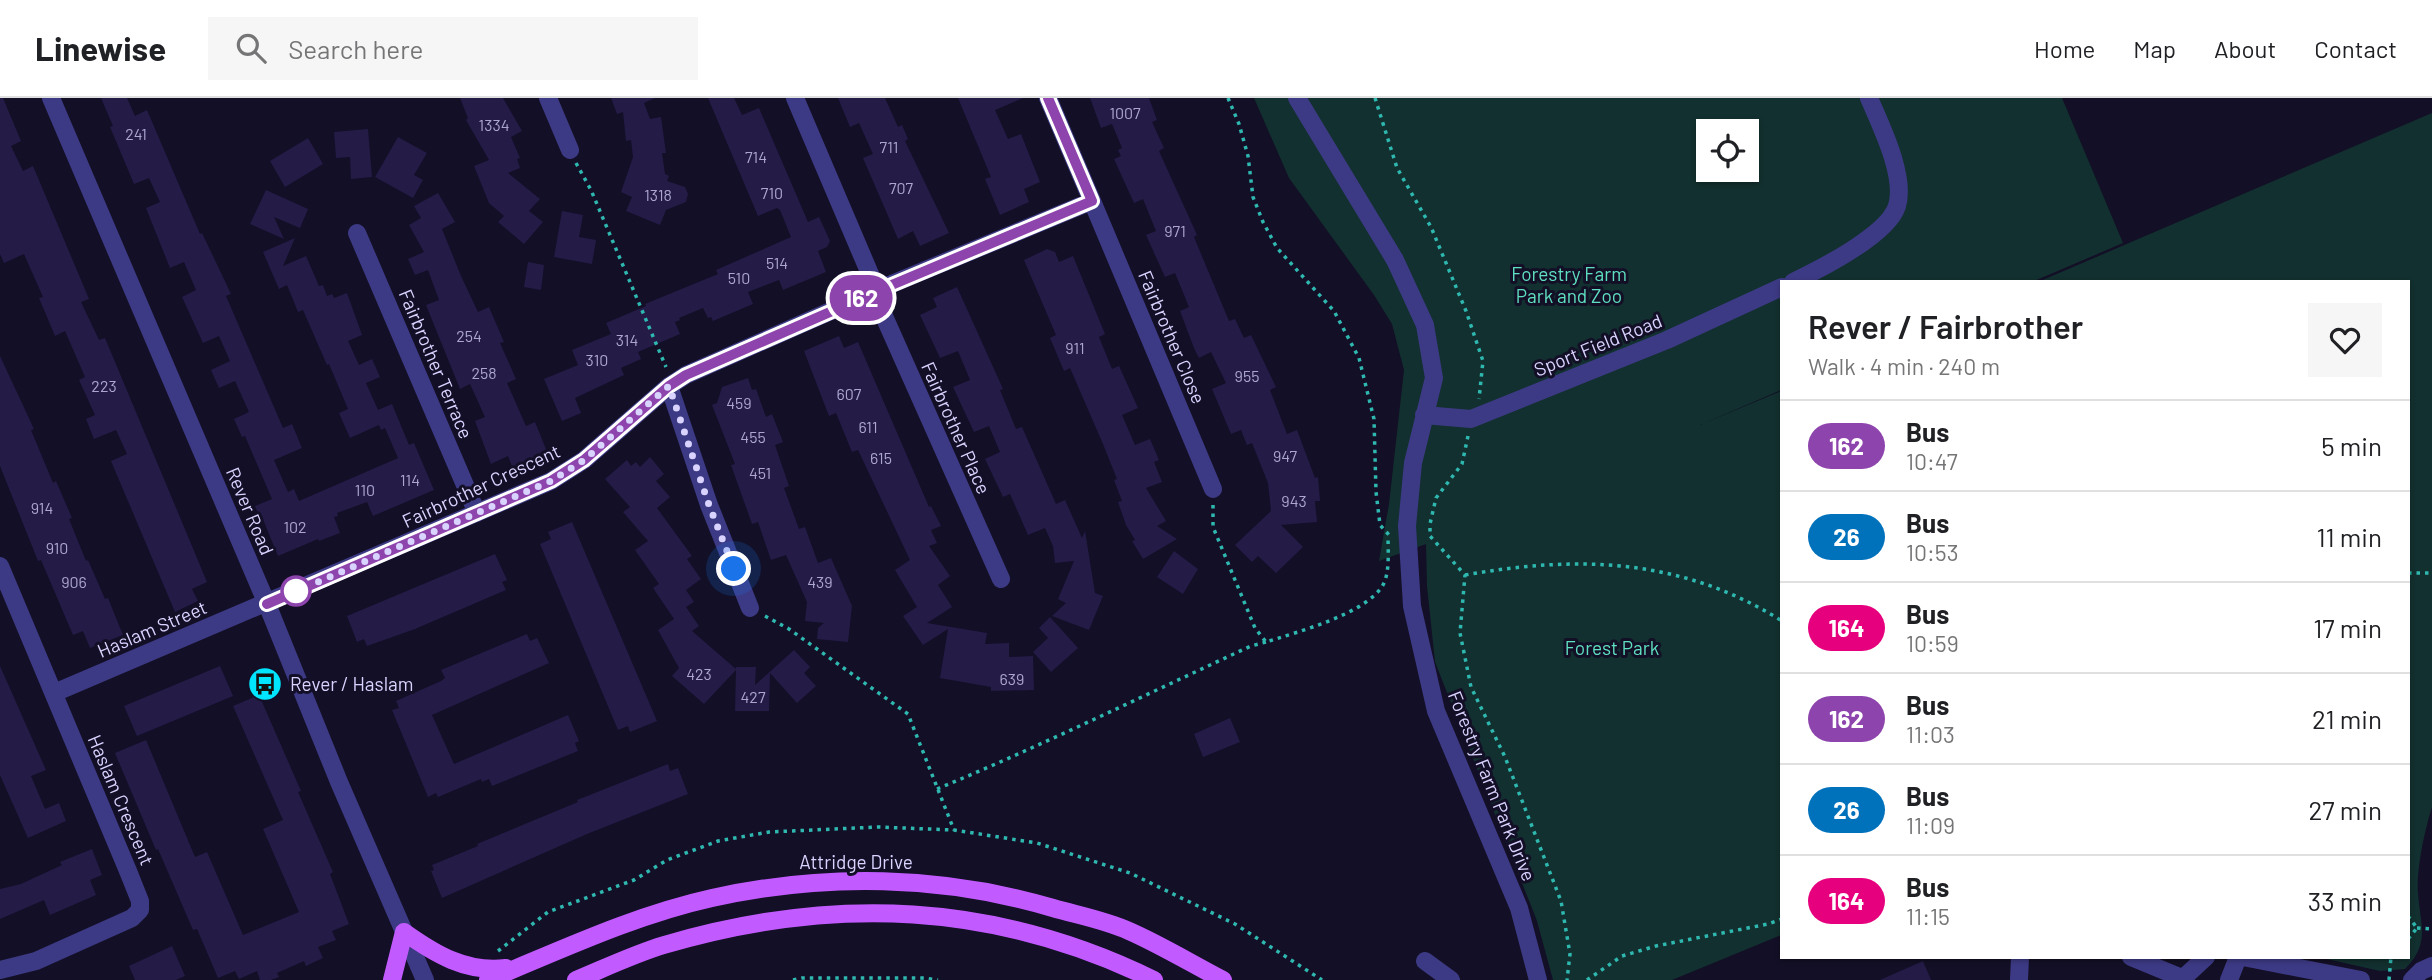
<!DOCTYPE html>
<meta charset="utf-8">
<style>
body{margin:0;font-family:Barlow,sans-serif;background:#f6f6f6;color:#202124;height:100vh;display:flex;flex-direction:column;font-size:26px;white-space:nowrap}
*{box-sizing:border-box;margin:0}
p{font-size:23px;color:#757577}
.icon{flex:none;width:38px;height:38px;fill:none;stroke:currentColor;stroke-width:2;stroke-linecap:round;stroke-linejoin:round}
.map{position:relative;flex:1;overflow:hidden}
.details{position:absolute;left:1780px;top:182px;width:630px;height:679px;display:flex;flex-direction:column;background:#fff;border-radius:0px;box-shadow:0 2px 5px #0004}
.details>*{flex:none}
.badge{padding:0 14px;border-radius:23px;font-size:24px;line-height:46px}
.controls{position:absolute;left:1696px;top:21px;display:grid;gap:14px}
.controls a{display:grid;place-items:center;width:63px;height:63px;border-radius:0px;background:#fff;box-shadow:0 2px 5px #0004;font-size:35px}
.you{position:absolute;width:35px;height:35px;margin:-18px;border:5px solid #fff;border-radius:50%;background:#1a73e8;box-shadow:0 0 0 10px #1a73e833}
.map>.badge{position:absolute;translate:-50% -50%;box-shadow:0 0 0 4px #fff}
.round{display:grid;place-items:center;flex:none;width:74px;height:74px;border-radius:0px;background:#f6f6f6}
.summary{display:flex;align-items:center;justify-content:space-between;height:119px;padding:0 28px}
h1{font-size:33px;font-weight:600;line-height:52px}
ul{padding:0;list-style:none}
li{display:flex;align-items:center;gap:21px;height:91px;padding:0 28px;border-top:2px solid #e0e0e0}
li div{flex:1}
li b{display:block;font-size:26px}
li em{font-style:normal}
li .badge{min-width:77px;font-weight:700;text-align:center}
header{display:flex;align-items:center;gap:42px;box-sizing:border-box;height:98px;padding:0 35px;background:#fff;border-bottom:2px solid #e0e0e0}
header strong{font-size:33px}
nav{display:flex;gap:38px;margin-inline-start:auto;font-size:24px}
.search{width:490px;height:63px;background:#f6f6f6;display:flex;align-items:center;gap:18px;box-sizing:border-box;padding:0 24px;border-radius:0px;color:#757577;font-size:26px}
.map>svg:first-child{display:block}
.green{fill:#12302f;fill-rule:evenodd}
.building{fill:#241b47}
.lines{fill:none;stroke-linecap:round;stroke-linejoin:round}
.path{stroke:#2fb8b0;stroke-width:3.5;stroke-dasharray:3.5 5;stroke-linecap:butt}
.minor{stroke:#3d3a85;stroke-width:18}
.major{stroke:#c25bff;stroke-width:18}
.line-casing{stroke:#fff;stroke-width:16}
.line{stroke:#8e44ad;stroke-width:10}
.walk{stroke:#d9d4ff;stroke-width:7;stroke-dasharray:0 12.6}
.stop-dot{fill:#fff;stroke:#8e44ad;stroke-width:3.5}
.labels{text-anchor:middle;stroke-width:6;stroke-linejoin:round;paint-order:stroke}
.number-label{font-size:16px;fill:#aca6d1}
.park-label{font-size:19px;fill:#5fe0c0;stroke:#130f26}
.street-label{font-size:19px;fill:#d9d4ff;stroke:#130f26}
.poi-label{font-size:19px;fill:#d9d4ff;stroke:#130f26;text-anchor:start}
</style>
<header>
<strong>Linewise</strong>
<div class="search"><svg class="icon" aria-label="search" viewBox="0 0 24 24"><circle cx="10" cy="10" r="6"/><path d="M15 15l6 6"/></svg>Search here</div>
<nav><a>Home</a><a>Map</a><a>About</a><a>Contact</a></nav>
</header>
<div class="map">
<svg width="2432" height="882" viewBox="0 0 2432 882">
<rect width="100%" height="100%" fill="#130f26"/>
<path class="green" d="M1254,0H2062L2123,145L2032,184H1782L1781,292L1700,327L1781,293V837L1672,882H1553L1537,823L1435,564L1427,488L1426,446L1379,463L1389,406L1404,272L1392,226L1374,197L1289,80ZM1708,33H1746V72H1708Z
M2432,15V709C2425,731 2416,772 2418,795C2420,826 2431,845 2405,871L2380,873L2318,859H2408V184H2038Z"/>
<path class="building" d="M0,0H3L21,43L11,48L23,73L33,68L89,201L81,204L99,242L105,240L207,484L192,491L198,503L175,514L111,363L127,356L116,332L94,341L86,321L95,317L79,282L85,279L65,233L55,238L39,200L43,199L24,156L4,165L0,156Z
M101,0H127L135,18L147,12L200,136L202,135L231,196L226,198L283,330L292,326L302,350L274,362L288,394L294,391L299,403L398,360L385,330L381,332L379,327L350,340L339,315L348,311L329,266L327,267L303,212L298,214L287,187L279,191L263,154L295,140L283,168L306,158L319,188L323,187L327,198L332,196L334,200L347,195L362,237L348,243L359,267L372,261L380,279L366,285L378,312L392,306L409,347L414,345L434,392L373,418L367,404L337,415L338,418L334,419L340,435L319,443L318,441L278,458L262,419L260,420L255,408L272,401L245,338L242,339L234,321L249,314L235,283L219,290L211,272L230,263L219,238L203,245L182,199L196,192L184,164L170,170L146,110L160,104L149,80L134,86L110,29L113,28Z
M460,0H503L522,33L511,39L520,60L517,61L520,70L508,75L540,101L529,113L543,124L524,146L498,124L504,118L489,105L474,68L489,62L466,22L468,20Z
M611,0H655L644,5L650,21L661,19L666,55H662L665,76L669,78L667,83L685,89L688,96L686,104L666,112L660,127L626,113L632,99L621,94L633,59L631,42L626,43L623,14L617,16Z
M708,0H734L742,17L759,10L808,124L819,119L830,143L827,149L818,153L826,174L783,192L779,182L748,194L753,206L713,223L711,219L708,220L703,210L679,220L680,222L675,224L680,236L638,254L641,261L621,270L624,277L575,300L581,315L562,323L544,281L578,267L572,252L611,236L606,225L646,208L645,206L718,176L716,172L791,139L780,112L777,110L758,118Z
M838,0H885L898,29L902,27L908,41L905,43L949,135L920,148L913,133L898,141L863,60L873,56L859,25L850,29Z
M958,0H1023L995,12L1008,41L1021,36L1040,84L1024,91L1029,104L1000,117L985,81L991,79Z
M1090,0H1149L1157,22L1152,24L1164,50L1159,53L1197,137L1194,139L1229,223L1235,221L1244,240L1251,237L1276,289L1270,292L1287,336L1297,332L1315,380L1318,379L1320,403H1315L1317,424L1281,427L1303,449L1276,475L1258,458L1252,464L1235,447L1271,413L1268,385L1252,345L1247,347L1241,332L1231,336L1212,291L1226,285L1211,254L1199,260L1194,250L1180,213L1189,209L1175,175L1165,179L1146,137L1156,133L1143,101L1134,105L1114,61L1121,58L1118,52L1122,50L1112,26L1101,30Z
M368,31L372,79L351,81L350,59L336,60L334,34Z
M398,39L427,55L414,77L423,82L413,100L375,79Z
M308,40L323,66L285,89L270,63Z
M266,92L308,111L300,130L274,119L284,141L250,126Z
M438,95L455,124L442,131L461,178L478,214L489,209L504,244L500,245L516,281L507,285L526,328L535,324L548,356L513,371L508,358L491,366L475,323L485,319L470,286L460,291L426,207L439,202L428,172L415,177L408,161L424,154L409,127L421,120L414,108Z
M562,113L583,117L579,139L596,142L592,166L554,159Z
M1047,151L1055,154L1059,164L1073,158L1105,236L1099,239L1112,271L1119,268L1138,310L1122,317L1135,347L1150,341L1159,362L1154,364L1162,384L1146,390L1166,423L1157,428L1177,441L1143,461L1132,443L1135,442L1126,427L1118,404L1122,403L1114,382L1117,381L1103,346L1070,270L1064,273L1050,240L1056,237L1024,162Z
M528,164L544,167L541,192L524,189Z
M957,189L1003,291L1000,292L1016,331L1022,329L1056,406L1065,402L1082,440L1085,433L1095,495L1103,498L1089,532L1052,518L1066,505L1058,501L1074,463L1055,465L1053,448L1045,430L1028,437L1010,396L1003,399L985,361L1000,354L989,328L974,334L953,289L970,282L958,253L940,260L920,217L937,209L933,200Z
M839,238L844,250L858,244L929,409L931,408L941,428L931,432L937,445L929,448L950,478L938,487L952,509L927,525L987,535L985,546L1009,545V559L1033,558L1034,592L991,593V589L940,580L948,531L923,547L903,518L917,509L895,472L910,462L858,352L852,354L836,315L829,318L804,253Z
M0,258L34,331L31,332L53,385L56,383L72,420L69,421L86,463L88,462L105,501L108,500L123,537L90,550L83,533L73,537L41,462L38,463L0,368Z
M748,280L752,292L756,291L766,319L772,316L783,344L775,347L789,388L784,390L799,431L805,429L818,465L831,460L852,508L848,544L817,541L818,530L824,525L805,523L807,504L786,457L771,462L758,424L752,426L731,367L735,366L712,307L717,305L722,289Z
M650,359L664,376L656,383L670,399L657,410L692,458L687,461L701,481L686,492L694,504L686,509L699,528L692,533L736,571V569H756L755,587L794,552L810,569L804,575L816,588L797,605L770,575L769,613H735L736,572L704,606L672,578L679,570L658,532L674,521L653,490L659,486L635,452L648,443L623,414L630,409L605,381L627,362L631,368L636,364L640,369Z
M572,424L657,623L630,634L628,628L618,632L540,446L551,441L548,434Z
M1174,453L1198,471L1183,496L1157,479Z
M495,456L507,482L502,484L506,492L415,531L367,548L364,541L357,544L347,518Z
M1050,519L1078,550L1051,574L1033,554L1048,540L1039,530Z
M527,536L530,543L537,540L549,565L432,617L454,666L568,617L579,643L575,645L578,653L492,688L489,681L482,684L481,681L438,699L436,695L428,699L392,612L399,610L396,603L441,583L445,580L441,572Z
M0,568L46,672L31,678L45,711L59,705L66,723L28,740L0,677Z
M220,568L233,598L137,638L124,608Z
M259,597L301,693L298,694L333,774L330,776L349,826L332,833L336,842L318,849L323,860L306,868L304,863L277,875L279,879L271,882H260L257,873L239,881L235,873L218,880L197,831L193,832L158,751L156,752L115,655L146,642L195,759L207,754L243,837L299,814L263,731L283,722L233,608Z
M1230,620L1240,644L1203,659L1194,636Z
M668,666L670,673L678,670L688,696L587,736L442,800L431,773L434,772L432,767L478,748L477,746L578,704L577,702Z
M92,751L102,777L90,782L96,797L50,817L44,802L0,821V791L21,786L62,767L60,764Z
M172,848L185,878L176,882H135L129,868Z
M1923,863L1931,882H1880Z"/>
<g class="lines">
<path class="path" d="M1228,0L1239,26L1248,58L1253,99L1263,124L1277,150L1334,213L1359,260L1374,321L1376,394L1380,427L1390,438
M1375,0L1397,70L1431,129L1466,213L1483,263L1479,301
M576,65L591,92L666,269
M1468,338L1462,366L1436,400L1430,426V438L1465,477L1460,535L1471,589L1505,659L1561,803L1570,856L1567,882
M1213,407V429L1255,530L1266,544C1297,534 1366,516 1383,487C1390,474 1388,453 1388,438
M2408,475H2432
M1465,477C1578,457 1682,460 1782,523
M765,518L789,531L908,616L954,732
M937,691C1043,647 1147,596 1251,548L1266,544
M2408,818L2417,830L2408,841
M2417,830L2432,831
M498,853L548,814L634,782L667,762L718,743L769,734L878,729L954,732L1037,745L1130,775L1235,826L1322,882
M793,882L802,880H924L938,882
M1587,882L1622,858L1656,848L1768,826L1782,821
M2389,882L2391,859"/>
<path class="minor" d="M51,0L267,506L339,684L425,882
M548,0L570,52
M795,0L870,176L883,216L1001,481
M1297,0L1395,162L1425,227L1434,280L1413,365L1407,428L1412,508L1436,613L1519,810L1538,882
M1092,103L1213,391
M357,135L477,415
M1793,184C1820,171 1888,137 1897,108C1906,78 1881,28 1869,0
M669,288L709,407L750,510
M1424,317L1471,321L1667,242L1782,189
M0,468L128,773L140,803V812L132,820L36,863L0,872
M54,595L551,383L584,362L669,288L686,277L894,185L1092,103L1048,0
M2131,859L2182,880
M2243,859L2361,882
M1425,863L1451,882
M2019,882L2020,859
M2181,882L2206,859
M2229,882L2238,859
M2412,882L2421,873L2432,868"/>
<path class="major" d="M392,882L404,834C435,856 466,875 506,870
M488,882C561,852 635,817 712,800C825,775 942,777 1053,810C1077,817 1105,822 1129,833C1161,847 1192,866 1223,882
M576,882C605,870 634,856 664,847C834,797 995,804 1154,882"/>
</g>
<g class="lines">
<g class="line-casing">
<path id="line" d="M267,506L551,383L584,362L669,288L686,277L894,186L1092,103L1048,0"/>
</g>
<use href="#line" class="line"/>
<path class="walk" d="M296,493L290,496L551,383L584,362L669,288L709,407L734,471"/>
</g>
<defs>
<g id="bus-disc" transform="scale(1.75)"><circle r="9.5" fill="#00e5ff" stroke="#130f26"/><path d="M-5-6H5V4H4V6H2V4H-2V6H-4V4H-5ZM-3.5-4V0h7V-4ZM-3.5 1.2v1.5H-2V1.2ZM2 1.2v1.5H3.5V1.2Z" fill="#111"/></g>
</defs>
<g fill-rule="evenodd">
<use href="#bus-disc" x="265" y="586"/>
</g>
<circle class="stop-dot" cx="296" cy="493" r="14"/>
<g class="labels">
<g class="number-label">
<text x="1125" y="21">1007</text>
<text x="494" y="33">1334</text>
<text x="136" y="42">241</text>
<text x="889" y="55">711</text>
<text x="756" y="65">714</text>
<text x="901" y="96">707</text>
<text x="772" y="101">710</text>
<text x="658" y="103">1318</text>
<text x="1175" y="139">971</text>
<text x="777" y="171">514</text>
<text x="739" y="186">510</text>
<text x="469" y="244">254</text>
<text x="627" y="248">314</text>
<text x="1075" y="256">911</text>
<text x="597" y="268">310</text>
<text x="484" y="281">258</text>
<text x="1247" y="284">955</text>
<text x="104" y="294">223</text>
<text x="849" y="302">607</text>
<text x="739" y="311">459</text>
<text x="868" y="335">611</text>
<text x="753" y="345">455</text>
<text x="1285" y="364">947</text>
<text x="881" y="366">615</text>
<text x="760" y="381">451</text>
<text x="410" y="388">114</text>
<text x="365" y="398">110</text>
<text x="1294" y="409">943</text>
<text x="42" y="416">914</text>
<text x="295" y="435">102</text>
<text x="57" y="456">910</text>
<text x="74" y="490">906</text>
<text x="820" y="490">439</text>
<text x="699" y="582">423</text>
<text x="1012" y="587">639</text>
<text x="753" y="605">427</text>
</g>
<g class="park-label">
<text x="1569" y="183">Forestry Farm<tspan x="1569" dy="22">Park and Zoo</tspan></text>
<text x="1612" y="557">Forest Park</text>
</g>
<g class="street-label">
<text transform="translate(1172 239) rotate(67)" y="7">Fairbrother Close</text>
<text transform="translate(1598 247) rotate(-22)" y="7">Sport Field Road</text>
<text transform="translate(436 266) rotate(67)" y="7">Fairbrother Terrace</text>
<text transform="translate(956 330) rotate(66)" y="7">Fairbrother Place</text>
<text transform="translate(481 388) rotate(-25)" y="7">Fairbrother Crescent</text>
<text transform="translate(250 413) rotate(67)" y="7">Rever Road</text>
<text transform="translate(152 531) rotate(-23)" y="7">Haslam Street</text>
<text transform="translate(1492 688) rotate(68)" y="7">Forestry Farm Park Drive</text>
<text transform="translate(121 702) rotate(67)" y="7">Haslam Crescent</text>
<text x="856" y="771">Attridge Drive</text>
</g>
<g class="poi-label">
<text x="290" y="593">Rever / Haslam</text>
</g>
</g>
</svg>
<div class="controls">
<a><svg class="icon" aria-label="locate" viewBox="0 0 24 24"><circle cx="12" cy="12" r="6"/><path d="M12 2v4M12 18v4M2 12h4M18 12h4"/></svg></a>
</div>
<div class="you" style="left:734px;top:471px"></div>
<b class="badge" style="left:861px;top:200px;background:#8e44ad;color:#fff">162</b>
<section class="details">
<div class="summary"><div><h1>Rever / Fairbrother</h1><p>Walk · 4 min · 240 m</p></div><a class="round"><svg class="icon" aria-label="heart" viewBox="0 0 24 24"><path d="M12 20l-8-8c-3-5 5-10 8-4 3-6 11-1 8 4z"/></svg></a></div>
<ul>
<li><span class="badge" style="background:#8e44ad;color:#fff">162</span><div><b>Bus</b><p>10:47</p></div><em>5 min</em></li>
<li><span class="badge" style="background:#0072bc;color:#fff">26</span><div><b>Bus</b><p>10:53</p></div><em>11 min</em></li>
<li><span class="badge" style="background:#e6007e;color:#fff">164</span><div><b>Bus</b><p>10:59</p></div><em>17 min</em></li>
<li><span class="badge" style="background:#8e44ad;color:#fff">162</span><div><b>Bus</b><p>11:03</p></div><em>21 min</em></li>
<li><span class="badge" style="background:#0072bc;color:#fff">26</span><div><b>Bus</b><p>11:09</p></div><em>27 min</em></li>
<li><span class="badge" style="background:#e6007e;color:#fff">164</span><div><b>Bus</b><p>11:15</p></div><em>33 min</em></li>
</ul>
</section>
</div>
